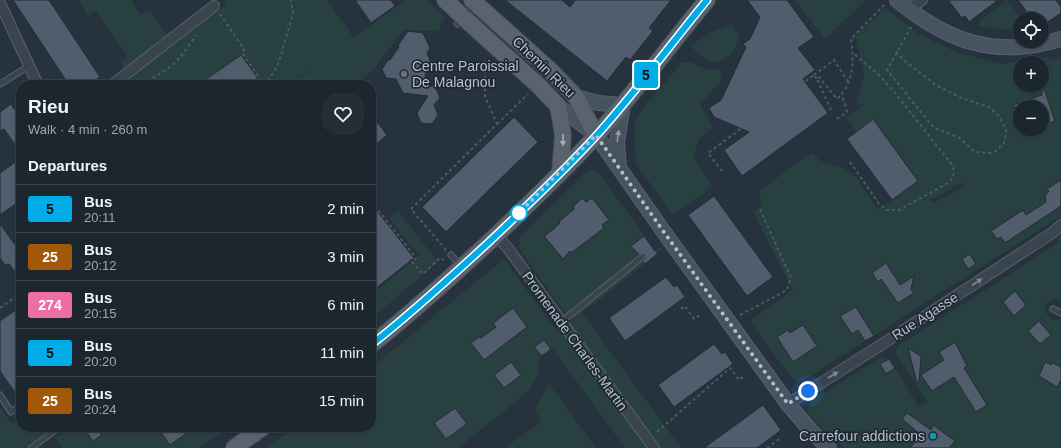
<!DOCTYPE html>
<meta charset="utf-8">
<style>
body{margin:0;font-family:Helvetica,sans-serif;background:#252e36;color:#f1f3f6;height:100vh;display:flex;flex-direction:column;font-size:15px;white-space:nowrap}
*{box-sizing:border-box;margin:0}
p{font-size:13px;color:#a0a5aa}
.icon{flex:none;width:22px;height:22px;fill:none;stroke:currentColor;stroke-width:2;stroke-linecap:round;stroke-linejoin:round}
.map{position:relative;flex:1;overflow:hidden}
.panel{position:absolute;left:16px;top:80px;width:360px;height:352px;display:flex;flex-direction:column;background:#1c262e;border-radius:16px;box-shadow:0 1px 3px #0004,0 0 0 1px #3a434a}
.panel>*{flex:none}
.badge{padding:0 8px;border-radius:3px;font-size:14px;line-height:26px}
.tools{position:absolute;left:1013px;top:12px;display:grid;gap:8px}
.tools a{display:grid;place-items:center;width:36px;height:36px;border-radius:50%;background:#1c262e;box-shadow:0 1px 3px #0004,0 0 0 1px #3a434a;font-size:20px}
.you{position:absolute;width:20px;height:20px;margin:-10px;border:3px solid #fff;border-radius:50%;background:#1a73e8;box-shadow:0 0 0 6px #1a73e833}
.map>.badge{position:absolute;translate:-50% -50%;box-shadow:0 0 0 2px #fff}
h2{padding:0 12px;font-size:15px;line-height:36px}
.round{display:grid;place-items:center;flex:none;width:42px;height:42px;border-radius:16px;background:#252e36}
.overview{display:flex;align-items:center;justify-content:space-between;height:68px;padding:0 12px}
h1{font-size:19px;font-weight:700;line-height:30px}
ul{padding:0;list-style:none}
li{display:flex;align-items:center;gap:12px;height:48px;padding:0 12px;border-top:1px solid #3a434a}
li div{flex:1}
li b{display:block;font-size:15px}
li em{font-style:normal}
li .badge{min-width:44px;font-weight:700;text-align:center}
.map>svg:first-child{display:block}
.green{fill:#294040;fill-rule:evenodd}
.building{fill:#515d6c;stroke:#212b35}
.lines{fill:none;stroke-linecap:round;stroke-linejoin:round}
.lane-casing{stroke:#58626c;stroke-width:7}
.street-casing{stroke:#58626c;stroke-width:12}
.secondary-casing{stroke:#58626c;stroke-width:16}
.primary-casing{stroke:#434d57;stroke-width:18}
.path{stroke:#485d5e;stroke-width:2;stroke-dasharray:3 3;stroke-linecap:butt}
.lane{stroke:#3a444e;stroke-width:5}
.street{stroke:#3a444e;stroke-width:10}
.secondary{stroke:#485361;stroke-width:14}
.primary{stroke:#58636e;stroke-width:16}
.oneway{fill:#9099a5}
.oneway2{fill:#a3adb7}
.oneway3{fill:#7e8892}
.line-casing{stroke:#fff;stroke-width:9}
.line{stroke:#00ace7;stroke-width:6}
.walk{stroke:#b6bfc9;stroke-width:4;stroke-dasharray:0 7.2}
.worship-dot{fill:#6b7280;stroke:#1f2933;stroke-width:1.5}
.stop-dot{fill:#fff;stroke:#00ace7;stroke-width:2}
.culture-dot{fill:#0f9aa8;stroke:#1f2933;stroke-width:1.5}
.labels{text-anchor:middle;stroke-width:3.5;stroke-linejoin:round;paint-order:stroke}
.poi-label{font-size:14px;fill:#b6bfc9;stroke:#1f2933;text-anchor:start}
.street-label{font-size:14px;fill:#b6bfc9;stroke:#1f2933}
</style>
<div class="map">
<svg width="1061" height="448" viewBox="0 0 1061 448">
<rect width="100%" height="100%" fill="#26323e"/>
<path class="green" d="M78,0H131L140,15L150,9L167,36L125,69L121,62L128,57L96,11L88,16Z
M224,0H327L348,29L353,38L406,0H426L445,17L438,31L404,30L373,70L353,85H289L315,65L287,85H123L226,4Z
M795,0H866L825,39Z
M1007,0L1022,19H1020V28C1006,31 992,29 978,25L979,21Z
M885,8L919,34L956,52L1000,64L1048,57L1050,61L1061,57V216L804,380L799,381L792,379L750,321L793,290L753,212L762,205L759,191L811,153L821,161L842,168L856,177L878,210L918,181L873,119L856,132L846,118L865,104L856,105L864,74L856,36ZM1020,63H1042V85H1020ZM1020,107H1042V129H1020ZM969,182L948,196L932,203L930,199L943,194L955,186Z
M731,24L740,36C734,53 731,56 715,63L698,55L691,45L710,33Z
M690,62L706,69H717L722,73L720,82L700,105L713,127L699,139L693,156L712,187L673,215L636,164L634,125L638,115L681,63Z
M588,171H597L658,254L582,313L681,448H625L553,349L540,358L538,376L529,391L458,448H266L295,427H371V368L504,259L558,332L571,322L518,247L520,242L518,239Z
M398,211L438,262L371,319V295L419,256L389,218Z
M1061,235V300C1051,296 1045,302 1045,312L1052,319L1058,320L1061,318V448H844L827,433L808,414L810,402L881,357L889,359L919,407L927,402L896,353L898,346L1060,242L1057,239Z
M549,384L596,448H504L542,422L535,410Z
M0,407L12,424L21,418V427H53L24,448H0Z
M71,427H157L170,445L195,427H222L221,433L200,448H62L55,438Z"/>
<path class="building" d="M13,0H49L100,77L88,85H69Z
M355,0H391L395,6L371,23Z
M505,0H562L570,7L575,0H671L649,28L653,31L630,60L626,57L607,81Z
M747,0H787L814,37L798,48L815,70L803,79L828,113L742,176L724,150L749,132L714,117L709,108L721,100L746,47L743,44L750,39L760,17Z
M948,0H998L969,22L965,16L962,18Z
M1018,0H1056L1061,7V13L1042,26V19H1032Z
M408,31L423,33L430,48L427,53L432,65L425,75L430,86H435L440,98L434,105L438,115L432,124L421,123L417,113L428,96L403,93L396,79L386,78L382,69L388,60H390L399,47L398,45Z
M241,55L258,78L248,85H198Z
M1042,89H1044L1055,121L1042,126V107H1013V105L1042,95Z
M11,104L21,119V153L4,129L0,131V112Z
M371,114L387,135L371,148Z
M514,117L538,142L446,232L422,207Z
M873,119L918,181L892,200L847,139Z
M21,158V200L0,215V173Z
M1061,180V206L1005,243L1001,237L997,239L991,231L1023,210L1026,215L1046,202L1045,196L1049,191L1047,189Z
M714,196L773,277L747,296L688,215Z
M582,198L586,202L592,198L609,220L602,225L604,228L571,253L570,251L563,259L544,236L554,229L560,223L559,222L574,209L573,207Z
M371,203L414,258L371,292Z
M0,224L16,246L21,242V280L9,264L5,265L0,258Z
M644,236L657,254L645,264L643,261L645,258L644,255H639L631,246Z
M970,254L976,264L968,269L962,259Z
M886,263L900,285L914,276L911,289L914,293L898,303L881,279L878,282L872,273Z
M666,277L674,287L677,285L685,297L625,341L609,318Z
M1015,291L1026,305L1014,316L1003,302Z
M21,306V401L0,371V321Z
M856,307L874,336L865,341L858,330L852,334L840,316Z
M513,308L527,327L484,360L471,343L479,337L481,338L496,327L493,323Z
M1039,321L1051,335L1040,344L1028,331Z
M803,325L817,346L793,362L777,337L788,330L790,333Z
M544,340L551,349L542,356L534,347Z
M955,342L967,366L964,368L987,405L976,412L954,377L932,391L921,375L944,360L939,352Z
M714,344L722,354L725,352L733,364L674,407L658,385Z
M908,348L919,355L921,357L919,382L917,383Z
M889,359L895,368L886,374L880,364Z
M511,362L521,375L504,388L494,375Z
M1045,362L1051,365L1053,363L1061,367V380L1057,387L1039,376Z
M763,405L781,430L776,434L757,448H704Z
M455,408L467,424L446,439L434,423Z
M907,413L931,430L933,425L955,441L949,448H910L921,435L902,419Z
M83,427H96L102,435L93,441Z
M157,427H195L170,445Z"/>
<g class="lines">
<g class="lane-casing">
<path id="lane" d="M457,24C463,18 468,7 477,10
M0,84L29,66
M451,255L461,266
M1053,309L1061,313
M561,322L641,258
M0,395L11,412L21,405
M31,448L60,427"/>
</g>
<g class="street-casing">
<path id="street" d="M0,3L38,85
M909,9L922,0
M112,85L214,6
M496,235L507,247L654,448
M788,404L884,343L1052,233L1061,225"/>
</g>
<g class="secondary-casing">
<path id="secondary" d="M897,0C948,42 996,59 1061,39
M576,97L598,103L623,105L617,142L619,167
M558,106L596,135L661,228L788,404L811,431L829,448"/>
</g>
<g class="primary-casing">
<path id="primary" d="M445,0L463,17L539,86L558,106L563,135L560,173
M472,0L551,71L576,97L596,135
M371,345C412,313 451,277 489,242C526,207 562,173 596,136C635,92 670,45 707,0
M234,448L263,427"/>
</g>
<path class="path" d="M220,14L244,49L242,53L264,84L274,72L279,62L293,14L291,0
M896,52L906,62L936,85L964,99L989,107L999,116L1006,130L1004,143L996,151L990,153L975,152L958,137L934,128L887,70L911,27
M814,75L834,60L849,83
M265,84L272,83L277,85
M143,85C151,78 161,74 170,67C180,59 189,46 196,35
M831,110L817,79L819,77L837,99C854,83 854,61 851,39L885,4
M837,119L847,112L842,94
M497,124L528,94
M850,162L880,205L887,210H899L950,182L954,173L953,166L896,94L879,75L853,53
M722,171L708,153L814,75L817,79
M371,201L416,258L412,262L423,274L440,258L444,260
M446,250L411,209L497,124L485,96V69
M654,253L660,249
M0,308L21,293
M681,309L685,306L694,319L700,315
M740,315L782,293L787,289L791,278L759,207
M657,432L730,368L739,380L744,376
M767,448L779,439"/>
<use href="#lane" class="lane"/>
<use href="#street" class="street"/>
<use href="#secondary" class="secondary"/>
<use href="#primary" class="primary"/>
</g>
<defs><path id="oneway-solid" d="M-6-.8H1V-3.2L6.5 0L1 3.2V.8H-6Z"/></defs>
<use class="oneway" href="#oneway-solid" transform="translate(618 136) rotate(-82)"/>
<use class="oneway2" href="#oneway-solid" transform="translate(563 140) rotate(90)"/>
<g class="oneway3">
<use href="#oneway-solid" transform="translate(977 282) rotate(-33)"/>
<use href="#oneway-solid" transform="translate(833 375) rotate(-32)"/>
</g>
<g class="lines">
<g class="line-casing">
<path id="line" d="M371,345C412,313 451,277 489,242C526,207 562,173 596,136C635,93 670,45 707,0"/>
</g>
<use href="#line" class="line"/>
<path class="walk" d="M519,213L518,214L596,135L661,228L788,404L808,391"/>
</g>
<circle class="worship-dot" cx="404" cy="74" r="4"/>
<circle class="stop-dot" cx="519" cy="213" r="8"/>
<circle class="culture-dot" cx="933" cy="436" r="4"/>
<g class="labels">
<g class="poi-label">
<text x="412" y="71">Centre Paroissial<tspan x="412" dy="16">De Malagnou</tspan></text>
<text x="925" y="441" text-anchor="end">Carrefour addictions</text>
</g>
<g class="street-label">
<text transform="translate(544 67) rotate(44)" y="5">Chemin Rieu</text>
<text transform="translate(925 316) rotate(-33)" y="5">Rue Agasse</text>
<text transform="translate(575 341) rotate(54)" y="5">Promenade Charles-Martin</text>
</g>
</g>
</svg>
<div class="tools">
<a><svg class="icon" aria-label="locate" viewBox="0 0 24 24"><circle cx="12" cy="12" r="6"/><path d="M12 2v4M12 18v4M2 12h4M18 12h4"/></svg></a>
<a>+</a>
<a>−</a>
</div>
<div class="you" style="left:808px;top:391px"></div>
<b class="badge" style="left:646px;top:75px;background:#00ace7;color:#111">5</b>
<section class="panel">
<div class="overview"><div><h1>Rieu</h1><p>Walk · 4 min · 260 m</p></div><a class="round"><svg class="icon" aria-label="heart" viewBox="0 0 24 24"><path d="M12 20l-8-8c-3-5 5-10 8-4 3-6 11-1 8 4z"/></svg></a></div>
<h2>Departures</h2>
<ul>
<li><span class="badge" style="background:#00ace7;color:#111">5</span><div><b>Bus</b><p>20:11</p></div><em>2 min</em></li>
<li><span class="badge" style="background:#a05909;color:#fff">25</span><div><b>Bus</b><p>20:12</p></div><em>3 min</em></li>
<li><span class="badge" style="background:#ed6da6;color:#fff">274</span><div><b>Bus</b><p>20:15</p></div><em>6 min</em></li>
<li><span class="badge" style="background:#00ace7;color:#111">5</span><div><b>Bus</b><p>20:20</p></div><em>11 min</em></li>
<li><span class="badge" style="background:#a05909;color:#fff">25</span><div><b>Bus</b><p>20:24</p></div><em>15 min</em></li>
</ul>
</section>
</div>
